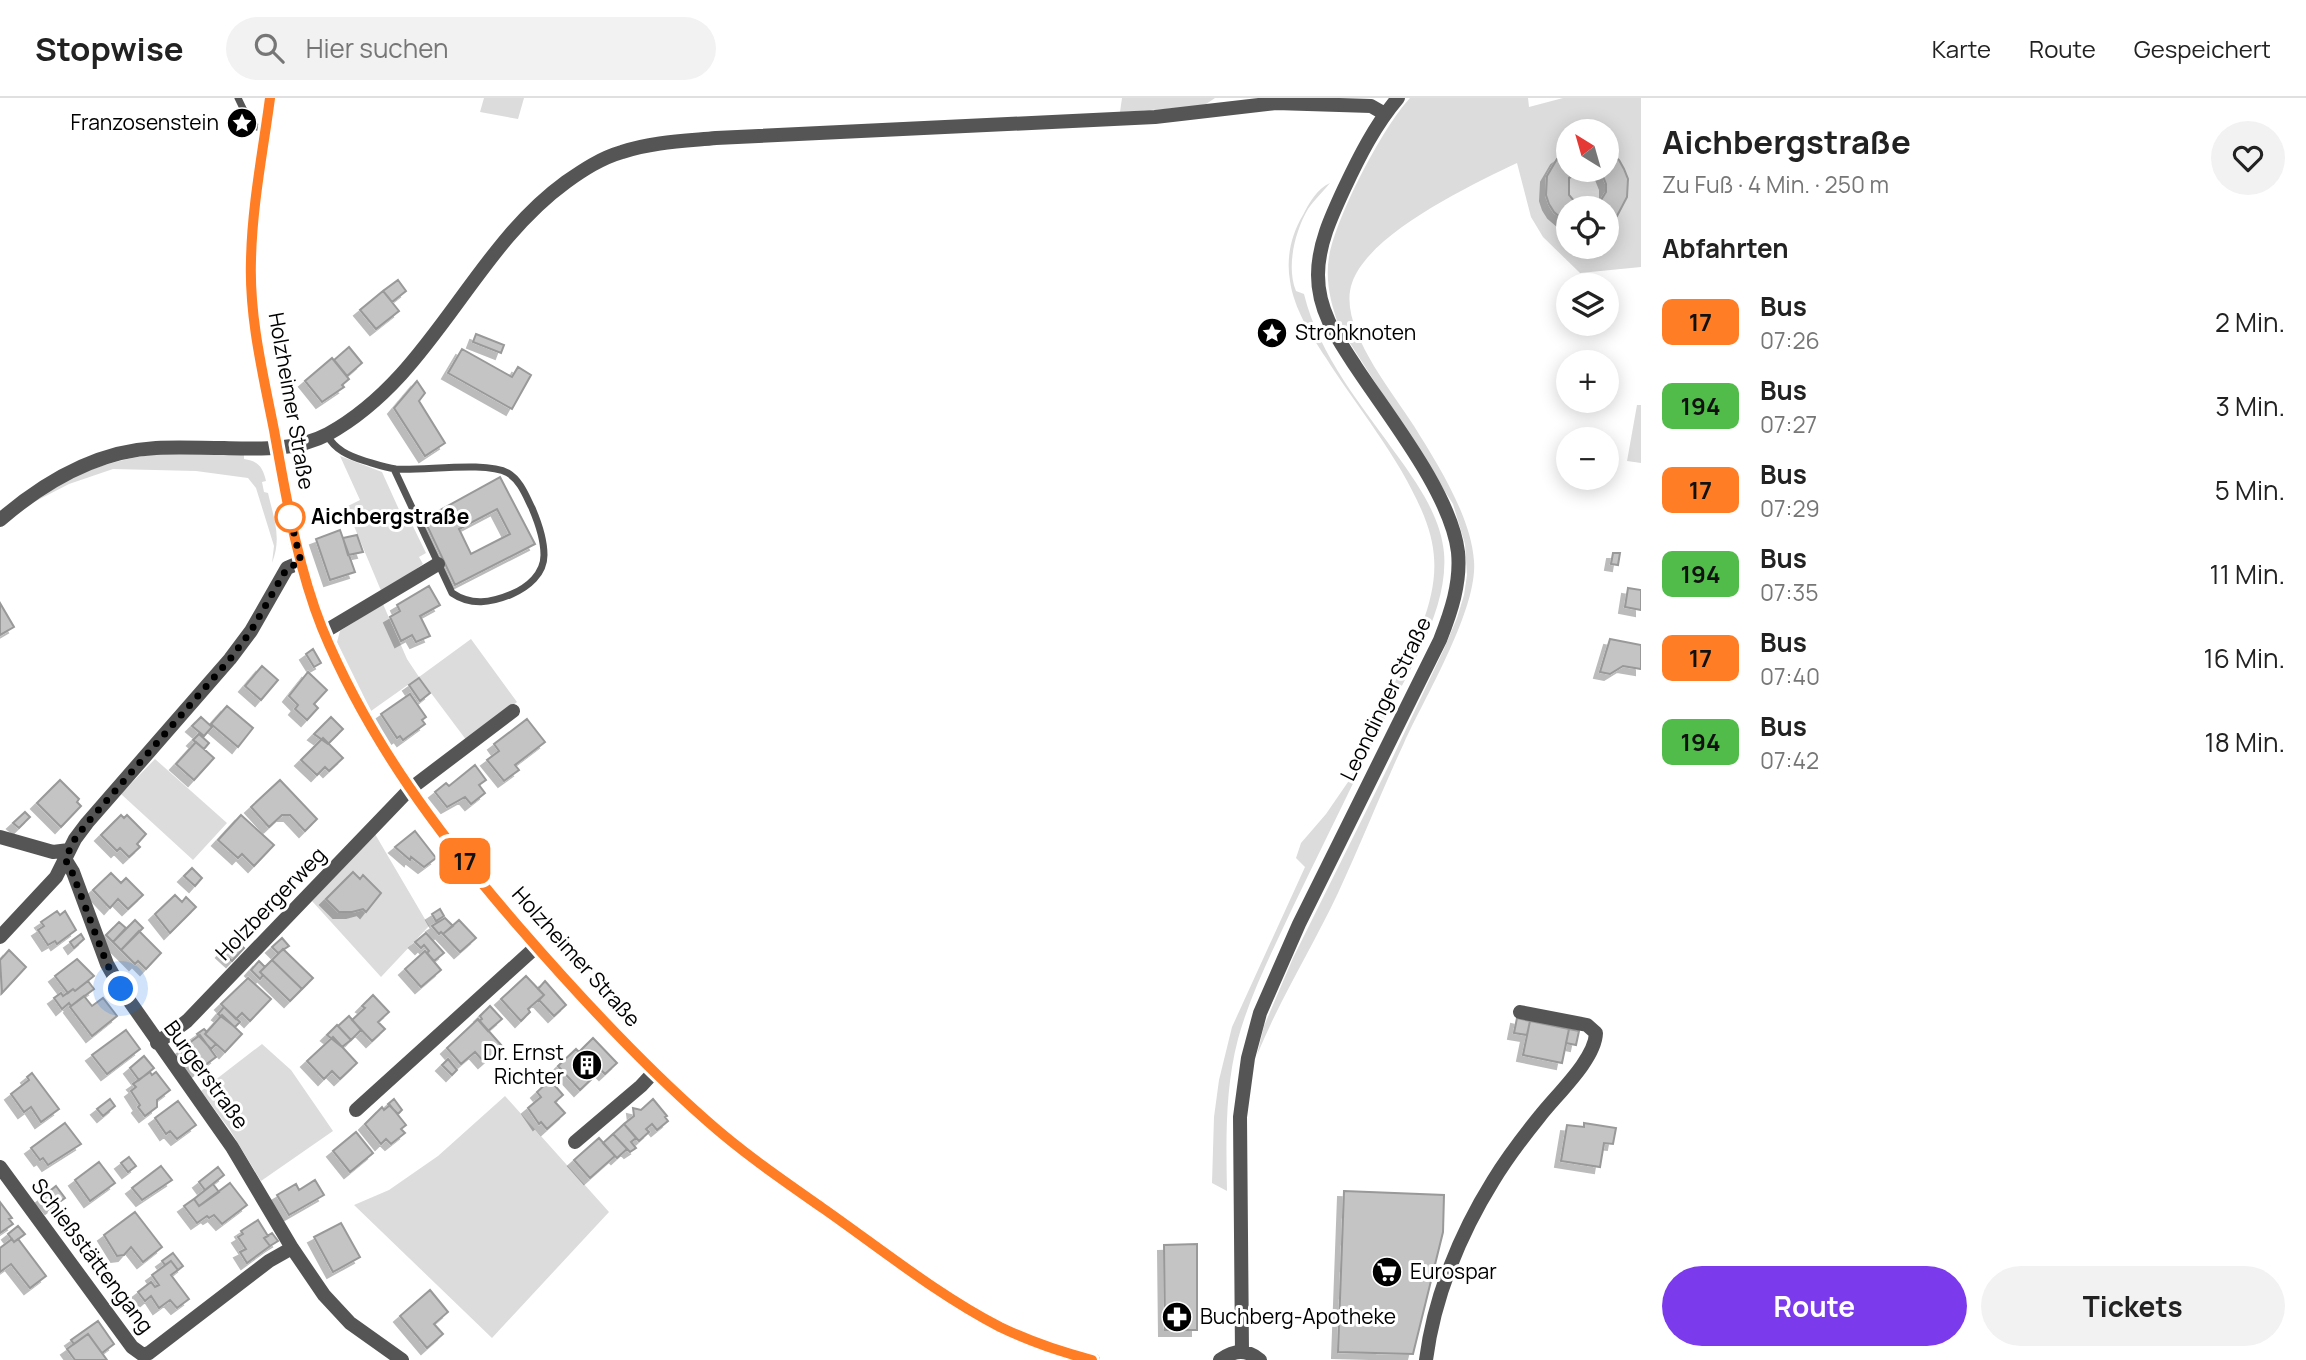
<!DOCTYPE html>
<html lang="de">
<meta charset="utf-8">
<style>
body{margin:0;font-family:Manrope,sans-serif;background:#f2f2f2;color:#222;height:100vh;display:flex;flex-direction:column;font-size:26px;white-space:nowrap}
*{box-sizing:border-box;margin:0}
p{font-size:23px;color:#767676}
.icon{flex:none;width:38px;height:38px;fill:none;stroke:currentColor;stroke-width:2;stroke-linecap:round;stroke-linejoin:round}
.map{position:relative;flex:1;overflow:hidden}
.details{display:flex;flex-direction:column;background:#fff;width:665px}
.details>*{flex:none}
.badge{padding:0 14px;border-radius:10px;font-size:24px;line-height:46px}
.needle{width:46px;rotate:323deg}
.buttons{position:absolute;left:1556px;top:21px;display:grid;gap:14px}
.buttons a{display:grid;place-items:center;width:63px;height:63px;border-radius:50%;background:#fff;box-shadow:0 4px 18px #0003;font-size:35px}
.you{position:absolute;width:35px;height:35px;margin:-18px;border:5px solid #fff;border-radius:50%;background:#1a73e8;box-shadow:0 0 0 10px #1a73e833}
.map>.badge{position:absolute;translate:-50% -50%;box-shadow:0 0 0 4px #fff}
h2{padding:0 21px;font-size:26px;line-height:63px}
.round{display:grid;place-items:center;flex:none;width:74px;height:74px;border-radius:37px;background:#f2f2f2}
.summary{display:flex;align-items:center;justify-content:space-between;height:119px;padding:0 21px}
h1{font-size:33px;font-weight:700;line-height:52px}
.action{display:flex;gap:14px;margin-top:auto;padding:14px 21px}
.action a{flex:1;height:80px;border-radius:42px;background:#7c3aed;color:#fff;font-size:28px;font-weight:700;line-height:80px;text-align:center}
.action a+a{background:#f2f2f2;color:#222}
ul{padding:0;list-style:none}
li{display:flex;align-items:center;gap:21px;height:84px;padding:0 21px}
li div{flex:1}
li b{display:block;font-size:26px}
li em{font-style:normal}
li .badge{min-width:77px;font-weight:700;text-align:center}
header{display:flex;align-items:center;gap:42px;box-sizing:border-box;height:98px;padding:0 35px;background:#fff;border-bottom:2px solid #e0e0e0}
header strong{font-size:33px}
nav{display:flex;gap:38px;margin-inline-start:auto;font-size:24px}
.search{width:490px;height:63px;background:#f2f2f2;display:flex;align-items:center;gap:18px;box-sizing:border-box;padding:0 24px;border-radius:38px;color:#767676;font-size:26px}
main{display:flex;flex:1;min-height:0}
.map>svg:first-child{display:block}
.green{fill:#dcdcdc;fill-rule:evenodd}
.building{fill:#c4c4c4;stroke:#999;stroke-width:2;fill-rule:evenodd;filter:url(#shadow)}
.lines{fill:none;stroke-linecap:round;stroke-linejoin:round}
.service{stroke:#555;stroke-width:7}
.minor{stroke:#555;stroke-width:14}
.tertiary{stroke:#555;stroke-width:14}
.line-casing{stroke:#fff;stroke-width:16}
.line{stroke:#ff7d24;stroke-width:10}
.walk{stroke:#000;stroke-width:7;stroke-dasharray:0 12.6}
.stop-dot{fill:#fff;stroke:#ff7d24;stroke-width:3.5}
.labels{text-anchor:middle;stroke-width:6;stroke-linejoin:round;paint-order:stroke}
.poi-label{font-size:21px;fill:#000;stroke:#fff;text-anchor:start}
.street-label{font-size:21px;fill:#000;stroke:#fff}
.stop-label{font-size:21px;font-weight:bold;fill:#000;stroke:#fff;text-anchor:start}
</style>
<header>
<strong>Stopwise</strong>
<div class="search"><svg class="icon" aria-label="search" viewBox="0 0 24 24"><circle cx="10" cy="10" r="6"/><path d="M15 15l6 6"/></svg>Hier suchen</div>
<nav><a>Karte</a><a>Route</a><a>Gespeichert</a></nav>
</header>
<main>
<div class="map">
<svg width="1641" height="1262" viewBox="0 0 1641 1262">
<defs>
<filter id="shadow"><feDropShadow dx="-6" dy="6" stdDeviation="0" flood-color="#0004"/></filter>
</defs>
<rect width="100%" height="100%" fill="#fff"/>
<path class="green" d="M484,0H524L518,21L480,14Z
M1122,0H1215L1206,6L1195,9L1120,14Z
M1410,0H1528L1529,9L1563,0H1641V169L1580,175L1543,139L1531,119L1517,65C1471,87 1369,135 1352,185C1337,228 1392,293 1414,328C1437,365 1471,418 1474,463C1478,511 1425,599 1404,645C1381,694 1361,746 1338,795C1312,850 1280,901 1257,957L1264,928L1293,860L1392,661L1444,551L1457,520L1464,497L1467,477L1465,446L1453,406L1339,228C1331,206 1325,183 1329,159C1336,119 1382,30 1410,0ZM1568,33H1606V72H1568ZM1568,110H1606V149H1568Z
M1330,85C1323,94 1314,102 1308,111C1295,133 1286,169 1296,193L1304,196C1319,258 1363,309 1399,360C1419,388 1441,420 1444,455C1449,514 1404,580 1379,632C1350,692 1320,753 1291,813C1272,854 1250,897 1238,941C1225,990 1226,1042 1227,1093L1212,1085L1214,1019L1219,982L1232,929L1305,769L1296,760L1301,745L1326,716L1348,684L1422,527C1436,488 1440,458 1424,418C1401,361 1359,312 1326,260C1311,237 1294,211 1290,183C1286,160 1291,137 1303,117C1309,105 1317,91 1330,85Z
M1637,307H1641V365L1627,363Z
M159,356L244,357V361C259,363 263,370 266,383L262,384L264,394L268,395C274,421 282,440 272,465L274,448L256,390L248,380L196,373L113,371L69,386L34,404C69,375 115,361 159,356Z
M340,358L382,374L401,416L406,414L426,455L419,459L423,466L382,495L346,409L360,402Z
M383,506L407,561L419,579L471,541L517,604L467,643L419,579L371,613L337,544L340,533Z
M155,661L227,725L193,762L121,696Z
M375,736L429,828L381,879L312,803Z
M262,946L291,972L333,1033L261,1083L230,1032L201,993Z
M505,998L609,1114L492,1240L354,1107L389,1092L438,1058Z"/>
<path class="building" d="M1568,53V72H1578L1569,80V97L1575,104L1583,108H1592L1601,102L1606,94V86L1602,76L1596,72H1606V53L1619,62L1624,71L1628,81L1627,99L1617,118L1609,124L1606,125V110H1568V126L1554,114L1549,106L1546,97L1547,78L1557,61Z
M398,182L406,193L392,204L383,193Z
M383,193L399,213L376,231L360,212Z
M476,236L504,247L501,255L473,244Z
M349,249L362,265L347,278L334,262Z
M462,251L512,279L518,269L531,277L512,311L448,275Z
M332,260L349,281L342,287L344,289L322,304L305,283Z
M417,283L425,295L419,303L445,345L425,358L394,310Z
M500,379L535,446L455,487L424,421ZM497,411L510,436L471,456L459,431Z
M340,432L355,474L330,482L316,441Z
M357,437L363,454L348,457L343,440Z
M1613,455H1620L1618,467L1611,466Z
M429,488L440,507L420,518L430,538L416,544L412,537L401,543L390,519L400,513L397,507Z
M1628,490L1641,492V512L1625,509Z
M0,505L14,529L0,537Z
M1610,541L1641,547V571L1623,568L1610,576L1600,574Z
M313,551L321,565L314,569L306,556Z
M262,568L278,582L261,602L245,588Z
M308,574L327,592L314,606L318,610L307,622L295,611L298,607L289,598Z
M419,580L430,595L420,603L409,587Z
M410,596L426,619L422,622L425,626L403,642L400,638L397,640L381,616Z
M227,608L253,630L238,649L211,626Z
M201,619L212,629L204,638L192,628Z
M331,619L343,631L328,646L314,636Z
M527,621L545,644L515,667L519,672L504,683L487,662L499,653L494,646Z
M199,636L209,645L204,651L193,642Z
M323,640L343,660L329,673L325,669L317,677L301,662Z
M196,644L214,660L194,682L176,666Z
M475,667L486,682L479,687L485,695L471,706L465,699L447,709L435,694L446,685L449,688Z
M60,682L79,701L77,704L81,708L61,729L37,705Z
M280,682L317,721L305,733L290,717H282L269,729L251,709Z
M25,714L30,719L19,730L13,725Z
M121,717L124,720L127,717L146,736L137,746L140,749L129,759L120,750L117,753L101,737Z
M241,717L274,747L254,768L242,756L238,760L218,742Z
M415,733L436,760L424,769L411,759L410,762L395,749Z
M192,770L202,780L195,788L184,778Z
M353,774L360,781L363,777L381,795L366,814L363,811L352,814H339L326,801Z
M111,775L121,785L126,780L143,797L128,811L118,801L110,810L93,792Z
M175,797L182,804L186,799L196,809L170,835L155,816Z
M440,811L444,818L436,823L432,816Z
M57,813L60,817L65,813L76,832L57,846L55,843L48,847L38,832L44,828L41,824Z
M445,820L453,828L443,836L441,834L439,836L432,828Z
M135,822L143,830L121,852L113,844Z
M459,822L476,840L460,854L443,836Z
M119,824L126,830L113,844L106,837Z
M139,833L161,855L146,871L138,863L135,866L121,852Z
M426,835L444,855L434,863L427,855L429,853L424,847L421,850L415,844Z
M81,836L84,841L74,850L70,844Z
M282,840L289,848L278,855L272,849Z
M234,841L244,850L232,863L222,854Z
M283,851L313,880L302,891L272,862Z
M9,852L26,869L2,895L0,862Z
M425,853L441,872L421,889L405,871Z
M77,861L94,878L75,893L73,891L68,895L55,878Z
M272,862L302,891L290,903L260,874Z
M259,863L265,869L260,874L263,877L260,881L251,872Z
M526,878L544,897L528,911L530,914L521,923L501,901Z
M248,880L271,901L250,923L242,915L236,921L221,906Z
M88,883L94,891L71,908L69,905L62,911L54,900L61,895L63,898L73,891L75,893Z
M545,883L566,907L554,918L539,902L544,897L538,891Z
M373,897L389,914L378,924L385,931L372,943L352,922L365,910L362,908Z
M84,898L92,908L103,900L117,918L92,938L70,909Z
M490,908L502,921L488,933L479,923L482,921L480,918Z
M224,909L240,924L235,929L218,916Z
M222,917L242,936L225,954L205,936Z
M349,918L361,932L351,942L338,928Z
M1517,920L1530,923L1527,937L1514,935Z
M478,921L502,948L484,964L475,954L461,966L447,950Z
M1530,923L1569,931L1562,965L1523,957Z
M337,927L351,942L342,949L327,937Z
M204,931L207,934L205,936L216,946L211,951L197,936Z
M1569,931L1579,933L1576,947L1566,945Z
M126,932L140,951L107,976L92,957Z
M200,937L216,959L196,974L180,952Z
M333,939L357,965L340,981L332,973L324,981L307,963Z
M593,940L617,965L605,976L601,972L580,992L558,968L576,951L579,954Z
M144,958L154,970L139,982L130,970Z
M448,961L457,972L452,977L442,967Z
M150,974L152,977L156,974L170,992L157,1002V1009L145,1018L138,1009L140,1007L131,993L136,989L133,986Z
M32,975L59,1011L41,1024L31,1009L24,1014L11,996L29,982L27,979Z
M550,982L563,997L555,1004L565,1015L547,1031L541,1024L539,1026L528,1010L541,999L537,994Z
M110,1001L115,1008L103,1018L97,1011Z
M394,1001L402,1012L398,1016L388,1006Z
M653,1001L667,1018L665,1019L668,1023L657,1032L652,1026L646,1031L649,1034L639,1043L624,1026L634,1018L633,1010L641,1012Z
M178,1003L196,1027L177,1041L170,1033L166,1036L155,1020Z
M390,1007L406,1027L401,1031L405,1035L391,1046L386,1041L381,1046L365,1026L382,1009L384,1012Z
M65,1025L81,1046L48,1067L43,1060L40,1062L31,1050Z
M1584,1025L1616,1030L1613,1046L1604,1045L1600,1069L1561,1063L1567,1027L1584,1029Z
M624,1026L636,1040L631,1044L636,1050L630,1054L613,1036Z
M356,1034L373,1055L350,1074L333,1053Z
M613,1036L627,1051L617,1060L603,1045Z
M599,1040L615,1058L590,1080L574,1062Z
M129,1059L136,1068L128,1074L121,1065Z
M99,1064L115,1085L90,1103L75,1082Z
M161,1068L172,1082L142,1102L132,1090Z
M218,1069L224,1077L205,1092L199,1084Z
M315,1082L324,1097L289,1117L277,1097L296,1086L299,1092Z
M230,1085L247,1107L222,1126L214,1117L209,1120L207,1118L197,1125L184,1108L194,1101L199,1108Z
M213,1086L219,1094L199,1108L194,1101Z
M56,1088L65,1100L51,1110L42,1099Z
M1344,1093L1444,1097L1443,1134L1413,1256L1338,1254Z
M0,1104L12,1120L9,1121L13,1126L0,1135Z
M135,1114L162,1149L143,1164L131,1149L124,1157L117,1158L104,1137Z
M258,1122L268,1138L264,1140L270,1148L247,1165L240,1154L246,1151L238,1139L243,1136L241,1133Z
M341,1125L360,1159L333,1174L314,1139Z
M18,1128L25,1136L14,1144L8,1136Z
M272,1135L278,1143L270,1148L264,1140Z
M12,1141L14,1144L18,1141L46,1178L30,1190L11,1166L0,1174V1150Z
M1197,1146V1232H1165L1164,1147Z
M173,1155L183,1168L178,1172L171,1163L165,1167L162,1163Z
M171,1163L178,1172L171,1177L189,1201L177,1210L170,1202L159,1210L151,1198L145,1203L138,1194L151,1184L155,1189L159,1187L152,1177Z
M430,1192L448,1214L434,1226L443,1236L427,1250L400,1218Z
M98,1223L114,1246L102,1255L88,1236L74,1246L71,1242Z
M88,1236L102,1255L107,1262H75L67,1251Z"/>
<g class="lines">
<path class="service" d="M238,0L251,27L266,32
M327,337C335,352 349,358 365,363C375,366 386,370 396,371C424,373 486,363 508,375C520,382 526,398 532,410C538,424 544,442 544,457C544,476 528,489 512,496C491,505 471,508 452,495L394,371"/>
<path class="minor" d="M0,422C44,384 96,353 156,350C178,349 202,350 224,350C259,351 296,353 328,336C433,278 471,153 566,84C583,72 601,60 622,54C652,44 684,43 716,40L1155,19L1276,5L1371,8L1385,16
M324,534L438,466
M0,739L53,754L69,752
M65,761L73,774L107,866L121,891L232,1049L292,1150L324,1197L350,1225L402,1262
M0,839L56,779L75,741L87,725L230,561L251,533L287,470L301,464
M157,945L187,923L410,691L513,613
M356,1012L536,849
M575,1044L641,988L654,974
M0,1069L132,1249L143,1257L149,1255L269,1163L292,1150
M1426,1262C1434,1199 1460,1136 1493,1083C1507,1060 1523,1039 1540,1018C1556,997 1595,962 1596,935L1587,927L1520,914"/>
<path class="tertiary" d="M270,0C263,54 252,108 251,162C249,219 263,276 274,332C286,398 296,467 322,530C368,642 441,738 519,829C578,897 639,963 706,1022C741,1053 779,1080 817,1106C875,1147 937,1197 1000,1229C1030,1243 1061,1254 1093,1262
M1242,1254L1240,1019L1248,960L1260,915L1299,826L1440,542C1451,514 1461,485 1458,454C1451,396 1389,319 1356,269C1337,240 1318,213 1318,177C1318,147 1331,119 1344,91C1359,59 1375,27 1398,0
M1220,1262C1234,1252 1247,1251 1260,1262"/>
</g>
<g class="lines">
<g class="line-casing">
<path id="line" d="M270,0C263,53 252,108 251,162C249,219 263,276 274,332C286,398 297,467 322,530C368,642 440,738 519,829C578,897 639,963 706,1022C743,1055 784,1083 824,1111C881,1151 938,1197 1000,1229C1029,1243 1061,1254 1092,1262"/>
</g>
<use href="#line" class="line"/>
<path class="walk" d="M121,891L107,866L72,774L65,761L75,741L87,725L230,561L251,533L287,470L301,464L290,419"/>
</g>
<defs>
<g id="sight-disc" transform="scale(1.575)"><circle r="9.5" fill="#000" stroke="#fff"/><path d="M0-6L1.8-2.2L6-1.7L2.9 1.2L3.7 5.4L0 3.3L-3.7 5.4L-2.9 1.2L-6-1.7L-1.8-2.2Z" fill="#fff"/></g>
<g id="building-disc" transform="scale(1.575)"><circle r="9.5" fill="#000" stroke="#fff"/><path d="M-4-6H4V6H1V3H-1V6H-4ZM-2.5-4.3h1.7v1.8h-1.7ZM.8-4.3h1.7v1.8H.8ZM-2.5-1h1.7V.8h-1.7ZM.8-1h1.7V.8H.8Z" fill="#fff"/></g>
<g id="supermarket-disc" transform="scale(1.575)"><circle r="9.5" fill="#000" stroke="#fff"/><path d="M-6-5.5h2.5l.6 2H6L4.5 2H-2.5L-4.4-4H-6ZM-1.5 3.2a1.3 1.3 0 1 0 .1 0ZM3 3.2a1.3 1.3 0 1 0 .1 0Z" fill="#fff"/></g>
<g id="pharmacy-disc" transform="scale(1.575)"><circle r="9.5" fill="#000" stroke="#fff"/><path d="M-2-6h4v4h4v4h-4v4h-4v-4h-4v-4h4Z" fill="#fff"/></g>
</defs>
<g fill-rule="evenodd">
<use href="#sight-disc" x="242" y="25"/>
<use href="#sight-disc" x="1272" y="235"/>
<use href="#building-disc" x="587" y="967"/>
<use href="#supermarket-disc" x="1387" y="1174"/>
<use href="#pharmacy-disc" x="1177" y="1219"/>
</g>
<circle class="stop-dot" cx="290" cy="419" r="14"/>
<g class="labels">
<g class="poi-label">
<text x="219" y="32" text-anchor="end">Franzosenstein</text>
<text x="1295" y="242">Strohknoten</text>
<text x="564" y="962" text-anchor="end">Dr. Ernst<tspan x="564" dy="24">Richter</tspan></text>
<text x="1410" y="1181">Eurospar</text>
<text x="1200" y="1226">Buchberg-Apotheke</text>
</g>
<g class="street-label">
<text transform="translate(291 303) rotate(80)" y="7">Holzheimer Straße</text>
<text transform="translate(1386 601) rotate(-64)" y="7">Leondinger Straße</text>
<text transform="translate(271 806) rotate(-46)" y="7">Holzbergerweg</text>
<text transform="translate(576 859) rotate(48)" y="7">Holzheimer Straße</text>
<text transform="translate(206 977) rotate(54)" y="7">Burgerstraße</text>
<text transform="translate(92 1158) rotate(53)" y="7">Schießstättengang</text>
</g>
<g class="stop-label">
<text x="311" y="426">Aichbergstraße</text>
</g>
</g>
</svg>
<div class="buttons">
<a><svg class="needle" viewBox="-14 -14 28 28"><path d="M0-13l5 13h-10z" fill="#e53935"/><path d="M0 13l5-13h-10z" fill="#767676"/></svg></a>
<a><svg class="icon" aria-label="locate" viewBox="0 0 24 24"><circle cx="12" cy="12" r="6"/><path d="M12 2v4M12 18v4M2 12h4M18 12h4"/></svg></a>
<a><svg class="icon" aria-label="layers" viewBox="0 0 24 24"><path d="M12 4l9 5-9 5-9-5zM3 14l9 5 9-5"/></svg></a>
<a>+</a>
<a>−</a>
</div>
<div class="you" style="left:121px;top:891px"></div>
<b class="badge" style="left:465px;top:763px;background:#ff7d24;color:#111">17</b>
</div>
<section class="details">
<div class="summary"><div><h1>Aichbergstraße</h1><p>Zu Fuß · 4 Min. · 250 m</p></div><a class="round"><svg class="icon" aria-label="heart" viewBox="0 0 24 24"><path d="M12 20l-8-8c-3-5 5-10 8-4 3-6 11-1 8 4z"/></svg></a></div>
<h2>Abfahrten</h2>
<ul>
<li><span class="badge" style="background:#ff7d24;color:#111">17</span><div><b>Bus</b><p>07:26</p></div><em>2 Min.</em></li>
<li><span class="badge" style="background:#51bc4a;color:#111">194</span><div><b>Bus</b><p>07:27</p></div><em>3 Min.</em></li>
<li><span class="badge" style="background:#ff7d24;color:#111">17</span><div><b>Bus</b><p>07:29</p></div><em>5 Min.</em></li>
<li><span class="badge" style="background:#51bc4a;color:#111">194</span><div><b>Bus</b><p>07:35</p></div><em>11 Min.</em></li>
<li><span class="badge" style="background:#ff7d24;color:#111">17</span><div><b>Bus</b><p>07:40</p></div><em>16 Min.</em></li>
<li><span class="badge" style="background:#51bc4a;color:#111">194</span><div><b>Bus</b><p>07:42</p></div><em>18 Min.</em></li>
</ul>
<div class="action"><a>Route</a><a>Tickets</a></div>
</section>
</main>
